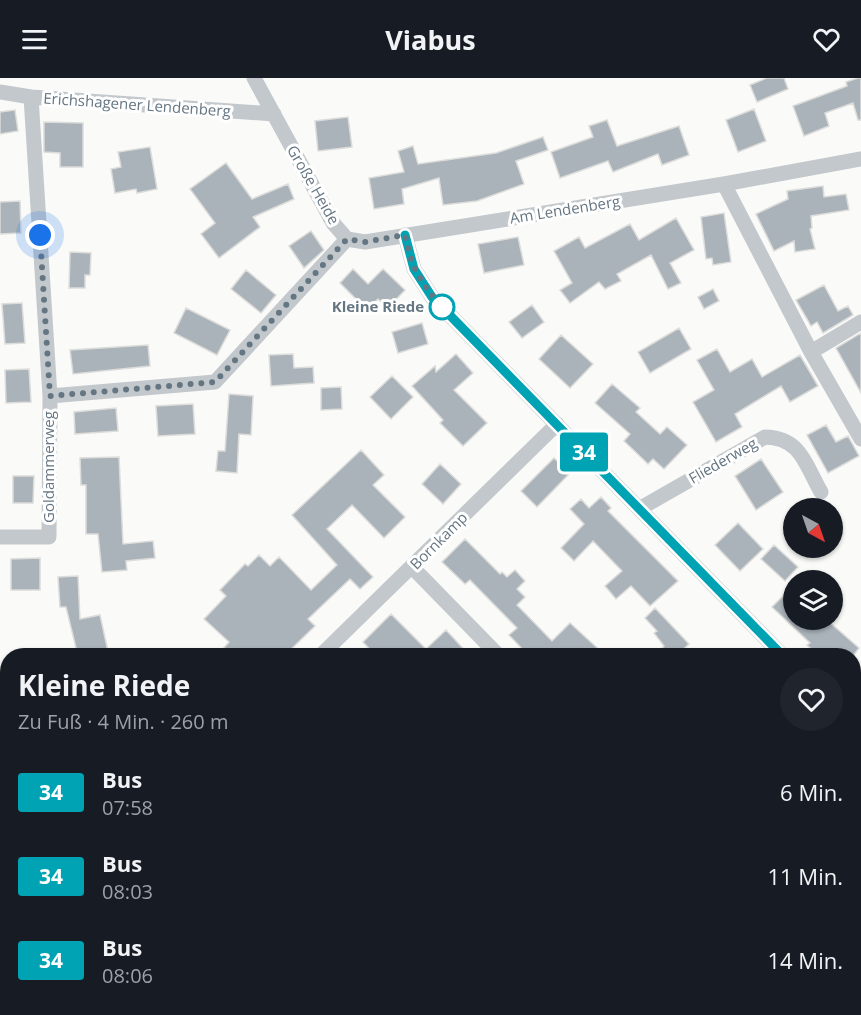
<!DOCTYPE html>
<html lang="de">
<meta charset="utf-8">
<style>
body{margin:0;font-family:"Open Sans",sans-serif;background:#20242c;color:#f1f3f6;height:100vh;display:flex;flex-direction:column;font-size:22px;white-space:nowrap}
*{box-sizing:border-box;margin:0}
p{font-size:20px;color:#9ea1a6}
.icon{flex:none;width:33px;height:33px;fill:none;stroke:currentColor;stroke-width:2;stroke-linecap:round;stroke-linejoin:round}
.map{position:relative;flex:1;overflow:hidden}
.sheet{position:absolute;left:0px;top:570px;width:861px;height:368px;display:flex;flex-direction:column;background:#171b24;border-radius:24px 24px 0 0;box-shadow:0 2px 4px #0004}
.sheet>*{flex:none}
.badge{padding:0 12px;border-radius:4px;font-size:21px;line-height:39px}
.needle{width:39px;rotate:140deg}
.buttons{position:absolute;left:783px;top:420px;display:grid;gap:12px}
.buttons a{display:grid;place-items:center;width:60px;height:60px;border-radius:50%;background:#171b24;box-shadow:0 2px 4px #0004;font-size:30px}
.you{position:absolute;width:30px;height:30px;margin:-15px;border:4px solid #fff;border-radius:50%;background:#1a73e8;box-shadow:0 0 0 9px #1a73e833}
.map>.badge{position:absolute;translate:-50% -50%;box-shadow:0 0 0 3px #fff}
.round{display:grid;place-items:center;flex:none;width:63px;height:63px;border-radius:32px;background:#20242c}
.head{display:flex;align-items:center;justify-content:space-between;height:102px;padding:0 18px}
h1{font-size:28px;font-weight:700;line-height:45px}
ul{padding:0;list-style:none}
li{display:flex;align-items:center;gap:18px;height:84px;padding:0 18px}
li div{flex:1}
li b{display:block;font-size:22px}
li em{font-style:normal}
li .badge{min-width:66px;font-weight:700;text-align:center}
header{display:flex;justify-content:space-between;align-items:center;height:78px;padding:0 18px;background:#171b24;font-size:27px;font-weight:700}
.map>svg:first-child{display:block}
.building{fill:#aab3b9;stroke:#dcdcda;stroke-width:1.5}
.lines{fill:none;stroke-linecap:round;stroke-linejoin:round}
.street{stroke:#c3c8cc;stroke-width:15}
.line-casing{stroke:#fff;stroke-width:14}
.line{stroke:#00a3b4;stroke-width:9}
.walk{stroke:#657683;stroke-width:6;stroke-dasharray:0 10.8}
.stop-dot{fill:#fff;stroke:#00a3b4;stroke-width:3}
.labels{text-anchor:middle;stroke-width:6;stroke-linejoin:round;paint-order:stroke}
.street-label{font-size:15px;fill:#657683;stroke:#fff}
.stop-label{font-size:15px;font-weight:bold;fill:#657683;stroke:#fff;text-anchor:end}
</style>
<header><svg class="icon" aria-label="menu" viewBox="0 0 24 24"><path d="M4 6h16M4 12h16M4 18h16"/></svg>Viabus<svg class="icon" aria-label="heart" viewBox="0 0 24 24"><path d="M12 20l-8-8c-3-5 5-10 8-4 3-6 11-1 8 4z"/></svg></header>
<div class="map">
<svg width="861" height="937" viewBox="0 0 861 937">
<rect width="100%" height="100%" fill="#fafaf8"/>
<path class="building" d="M767,0H784L788,11L757,24L750,7Z
M858,0H861V42H858L853,25L825,35L829,48L804,58L793,28L847,8L846,4Z
M754,31L766,63L738,74L726,42Z
M15,32L18,53L0,56V34Z
M348,39L352,69L318,73L315,43Z
M607,42L617,68L679,48L689,77L662,87L658,76L613,94L608,83L560,100L551,74L593,59L589,48Z
M44,44L83,45V89H60V75L44,74Z
M543,59L548,72L516,83L524,106L477,123L443,127L439,100L402,111L404,126L374,131L369,100L404,94L398,73L413,68L418,86L496,75Z
M150,69L157,111L137,115L136,111L115,115L111,91L121,89L118,74Z
M226,85L252,121L288,106L294,121L253,139L260,149L219,180L201,156L215,145L190,111Z
M823,108L824,119L846,116L849,132L811,138L812,150L810,151L815,171L795,174L794,163L774,173L756,136L788,121L787,113Z
M20,123L21,155L0,156V124Z
M724,135L731,184L713,187L712,180L706,181L701,139Z
M676,140L694,172L670,185L681,205L668,211L651,177L617,196L621,203L605,211L599,204L570,225L560,212L572,205L554,173L579,159L585,170L630,146L639,162Z
M311,153L324,172L304,190L289,168Z
M518,159L524,187L484,195L478,166Z
M70,174L91,175L90,197H85V210H69Z
M353,191L368,206L383,191L405,212L388,230L378,221L367,232L340,205Z
M246,192L276,217L261,235L231,211Z
M824,207L838,233L848,228L853,237L823,255L817,244L811,248L796,222Z
M713,211L719,223L704,231L698,219Z
M22,225L25,265L5,266L2,226Z
M532,227L544,244L522,260L509,244Z
M186,230L230,252L217,277L174,255Z
M422,245L428,266L398,275L392,254Z
M679,250L691,271L650,295L638,274Z
M861,255V315L836,270Z
M561,257L593,286L570,310L539,281Z
M148,267L150,288L73,296L70,272Z
M717,271L730,294L752,281L762,299L800,277L818,308L790,324L781,308L735,336L742,349L716,364L693,324L714,312L697,282Z
M293,276L294,290L313,289L314,305L271,308L269,277Z
M456,276L473,295L454,312L487,345L463,368L440,345L443,342L412,308L435,288L436,294Z
M29,291L31,324L6,325L5,292Z
M392,298L413,319L391,341L370,319Z
M612,306L640,330L636,334L660,356L667,349L687,367L664,391L653,381L648,386L624,363L630,356L595,325Z
M341,309L342,331L321,332V310Z
M229,316L253,318L251,357L239,356L237,395L216,393L218,373H225Z
M193,326L195,356L158,358L156,328Z
M116,330L118,353L75,356L74,334Z
M826,347L836,364L848,358L859,378L828,395L807,357Z
M361,372L384,397L373,407L405,439L384,460L352,427L327,451L373,499L360,511L350,501L308,541L315,548L284,578H217L229,564L204,541L226,518L220,512L245,486L248,488L259,477L270,488L279,479L311,512L337,487L292,437Z
M119,379L123,466L153,463L155,480L126,483L127,492L102,494L98,456H86V407H81L80,380Z
M554,380L570,395L537,429L521,413Z
M761,381L783,414L756,432L735,398Z
M440,386L461,406L443,426L422,406Z
M13,398H34L33,425H13Z
M601,419L611,430L608,433L678,503L650,528L631,508L616,521L605,508L622,493L593,463L574,483L561,470L584,446L570,431L581,421L589,430Z
M738,445L763,471L740,493L715,467Z
M465,461L500,496L502,494L507,499L515,492L525,503L517,511L525,519L517,527L552,563L570,545L606,578H529L509,557L517,550L470,502L465,506L442,484Z
M774,467L798,489L785,503L761,481Z
M40,480V512H11V481Z
M78,498L80,541L100,537L109,578H78L66,529H60L58,499Z
M794,507V542H827L859,570L853,578H819L807,567L810,565L772,529Z
M655,530L689,566L676,578H657L664,568L654,555L657,553L645,540Z
M391,536L426,571L446,552L470,578H376L363,564Z"/>
<g class="lines">
<path class="street" d="M254,0L333,145L347,161L365,164L724,106L861,81
M0,14L31,19L274,36
M724,106L811,274L861,244
M405,157L414,191L432,219L783,578
M811,274L861,361
M50,318L215,304L347,161
M639,431L765,359C801,360 805,386 821,414
M0,459H49L50,318L31,19
M412,489L499,578
M320,578L557,346
M854,624L861,619
M854,650L861,658
M0,758H8
M456,930L465,937
M781,930L791,937"/>
</g>
<g class="lines">
<g class="line-casing">
<path id="line" d="M405,157L414,191L432,219L783,578"/>
</g>
<use href="#line" class="line"/>
<path class="walk" d="M40,157L50,318L215,304L347,161L365,164L405,157C412,193 423,209 448,235L442,229"/>
</g>
<circle class="stop-dot" cx="442" cy="229" r="12"/>
<g class="labels">
<g class="street-label">
<text transform="translate(137 27) rotate(4)" y="5">Erichshagener Lendenberg</text>
<text transform="translate(313 107) rotate(60)" y="5">Große Heide</text>
<text transform="translate(565 132) rotate(-9)" y="5">Am Lendenberg</text>
<text transform="translate(723 383) rotate(-30)" y="5">Fliederweg</text>
<text transform="translate(49 389) rotate(-90)" y="5">Goldammerweg</text>
<text transform="translate(439 463) rotate(-45)" y="5">Bornkamp</text>
</g>
<g class="stop-label">
<text x="424" y="234">Kleine Riede</text>
</g>
</g>
</svg>
<div class="buttons">
<a><svg class="needle" viewBox="-14 -14 28 28"><path d="M0-13l5 13h-10z" fill="#e53935"/><path d="M0 13l5-13h-10z" fill="#9ea1a6"/></svg></a>
<a><svg class="icon" aria-label="layers" viewBox="0 0 24 24"><path d="M12 4l9 5-9 5-9-5zM3 14l9 5 9-5"/></svg></a>
</div>
<div class="you" style="left:40px;top:157px"></div>
<b class="badge" style="left:584px;top:374px;background:#00a3b4;color:#fff">34</b>
<section class="sheet">
<div class="head"><div><h1>Kleine Riede</h1><p>Zu Fuß · 4 Min. · 260 m</p></div><a class="round"><svg class="icon" aria-label="heart" viewBox="0 0 24 24"><path d="M12 20l-8-8c-3-5 5-10 8-4 3-6 11-1 8 4z"/></svg></a></div>
<ul>
<li><span class="badge" style="background:#00a3b4;color:#fff">34</span><div><b>Bus</b><p>07:58</p></div><em>6 Min.</em></li>
<li><span class="badge" style="background:#00a3b4;color:#fff">34</span><div><b>Bus</b><p>08:03</p></div><em>11 Min.</em></li>
<li><span class="badge" style="background:#00a3b4;color:#fff">34</span><div><b>Bus</b><p>08:06</p></div><em>14 Min.</em></li>
</ul>
</section>
</div>
